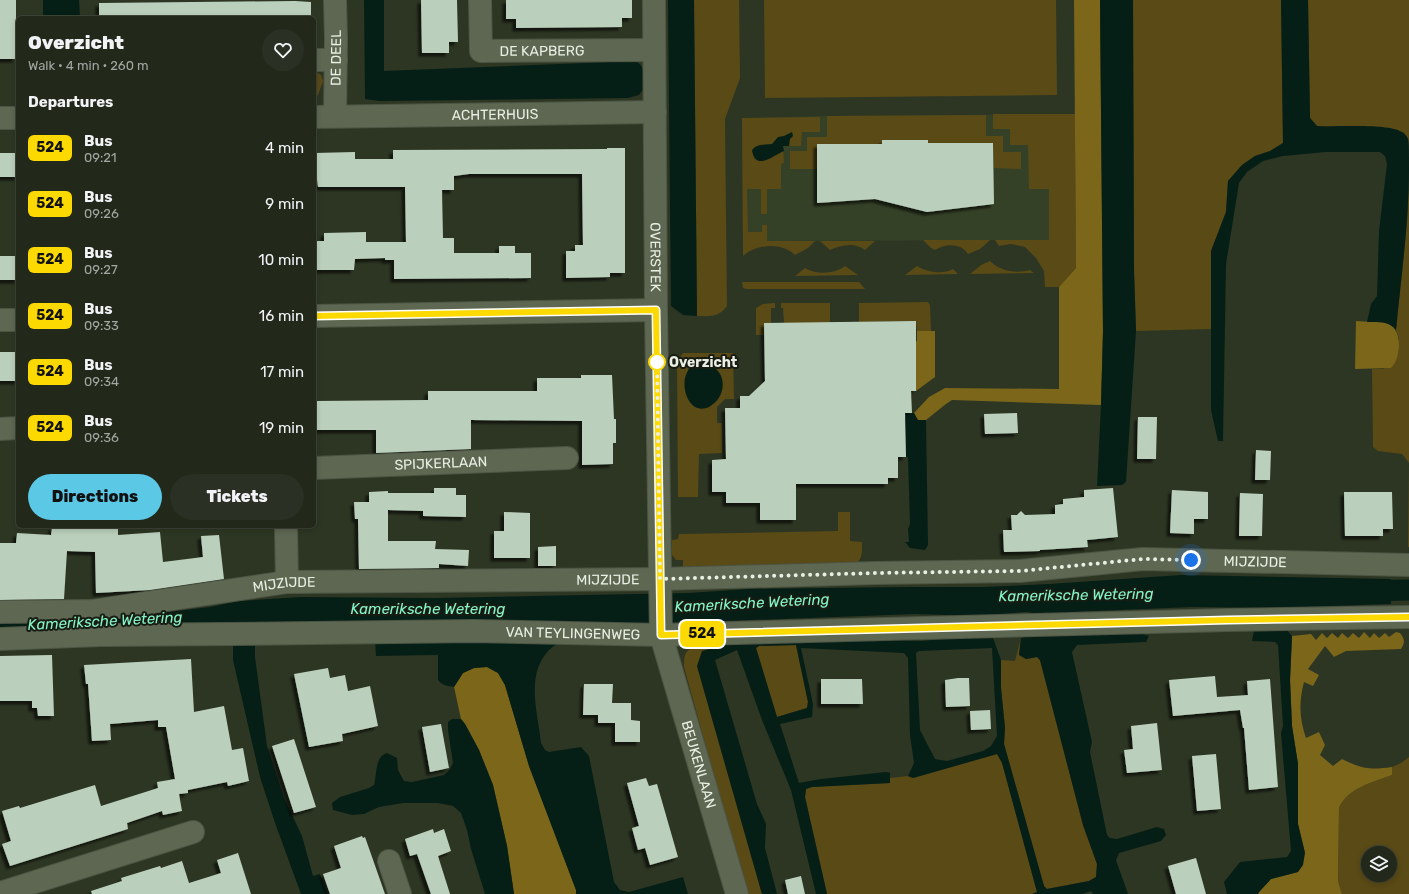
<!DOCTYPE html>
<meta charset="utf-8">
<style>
body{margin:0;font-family:Rubik,sans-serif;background:#2a3023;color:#f1f3f6;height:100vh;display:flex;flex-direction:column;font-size:15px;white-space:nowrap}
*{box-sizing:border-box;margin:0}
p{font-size:13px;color:#a2a6a2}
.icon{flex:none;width:22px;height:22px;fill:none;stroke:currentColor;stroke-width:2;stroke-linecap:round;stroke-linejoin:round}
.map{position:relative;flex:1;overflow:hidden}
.side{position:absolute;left:16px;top:16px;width:300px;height:512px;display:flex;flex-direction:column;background:#22281a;border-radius:6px;box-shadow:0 2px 6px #0003,0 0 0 1px #3f4439}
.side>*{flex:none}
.badge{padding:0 8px;border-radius:6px;font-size:14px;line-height:26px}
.tools{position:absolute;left:1361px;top:846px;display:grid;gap:8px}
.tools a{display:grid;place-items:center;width:36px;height:36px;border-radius:50%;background:#22281a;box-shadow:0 2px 6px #0003,0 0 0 1px #3f4439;font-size:20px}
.you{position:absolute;width:20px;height:20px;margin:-10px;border:3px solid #fff;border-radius:50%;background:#1a73e8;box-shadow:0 0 0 6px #1a73e833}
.map>.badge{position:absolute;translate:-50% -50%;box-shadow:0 0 0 2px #fff}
h2{padding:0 12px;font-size:15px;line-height:36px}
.round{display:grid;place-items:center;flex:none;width:42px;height:42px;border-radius:21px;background:#2a3023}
.summary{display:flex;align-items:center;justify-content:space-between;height:68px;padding:0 12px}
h1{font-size:19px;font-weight:800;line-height:30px}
.action{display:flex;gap:8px;margin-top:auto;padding:8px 12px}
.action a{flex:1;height:46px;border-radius:24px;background:#5bc8e6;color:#111;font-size:16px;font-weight:800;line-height:46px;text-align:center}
.action a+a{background:#2a3023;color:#f1f3f6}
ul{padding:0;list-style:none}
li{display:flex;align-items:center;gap:12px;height:56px;padding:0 12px}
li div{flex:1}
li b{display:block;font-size:15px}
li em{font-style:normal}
li .badge{min-width:44px;font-weight:700;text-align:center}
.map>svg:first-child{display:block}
.built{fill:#354127}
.green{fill:#594a16;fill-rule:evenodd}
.forest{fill:#7b661a}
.water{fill:#061f16;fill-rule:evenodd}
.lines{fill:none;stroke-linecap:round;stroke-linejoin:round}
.canal{stroke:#061f16;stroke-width:21}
.building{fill:#bbd0bc;filter:url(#shadow)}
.minor-casing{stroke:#4c5443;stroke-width:24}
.minor{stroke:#5d6752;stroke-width:22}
.line-casing{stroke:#fff;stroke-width:9}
.line{stroke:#fcd900;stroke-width:6}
.walk{stroke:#e9efe3;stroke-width:4;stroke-dasharray:0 7.2}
.stop-dot{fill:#fff;stroke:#fcd900;stroke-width:2}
.labels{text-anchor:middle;stroke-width:4;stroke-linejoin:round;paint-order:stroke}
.street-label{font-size:14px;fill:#e9efe3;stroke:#181c13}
.stop-label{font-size:14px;font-weight:bold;fill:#e9efe3;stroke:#181c13;text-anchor:start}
.water-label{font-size:15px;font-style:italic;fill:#83f5c6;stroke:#181c13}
</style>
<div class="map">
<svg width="1409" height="894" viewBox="0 0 1409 894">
<defs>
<filter id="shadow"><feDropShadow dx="-3.5" dy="3.5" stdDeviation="1" flood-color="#0009"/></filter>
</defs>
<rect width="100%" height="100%" fill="#2d3623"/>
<path class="built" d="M1075,114L1049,240L743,241L742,118L827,116Z"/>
<path class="green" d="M694,0H739L740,78L725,119L727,306C718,318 710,316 697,316Z
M764,0H1056L1057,95L765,98Z
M1133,0H1281L1283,143L1270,151L1255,156L1242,165L1228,181L1226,212L1211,251V329L1136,331L1134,270Z
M1308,0H1409V144L1408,138L1317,126L1310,118Z
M314,71L321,75L323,81L318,95L314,98Z
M993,114H1075L1076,268L1059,287H1045L1044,271L1036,258L1025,247L1011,244L999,246L995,240H1049V189H1029L1028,145H1010V129H993Z
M986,115V136H1003V152H1021V169L994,168L993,143H928V140H883L882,144H817V169H790V151H807V137H827V116Z
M820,117V132H802L801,146H783L784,163L781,164V189H767V214H761V189H747L748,232H762V225H767V241H815L808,248L795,255C782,242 756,244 743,256L742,118Z
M1409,177V547H1408L1409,463L1402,454L1378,451L1373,447L1372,369H1384L1399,339L1396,330L1407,223Z
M923,240H990L980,249L968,254C961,243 946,243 935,250L931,248Z
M820,241H875L865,250C855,242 841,245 830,250Z
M990,261C1000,271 1016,274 1030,270L1034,273L970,274L981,265Z
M845,266L858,275L795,276L805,268C816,275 835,274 845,266Z
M917,266C926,272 943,275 953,269L958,274L905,275Z
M742,282H859L865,289H746L743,288Z
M928,302L930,305L931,331H917L916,321L859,322V303Z
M775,303V308H771V324H764V335H756V308L763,304Z
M781,303H830V323H784L783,308H781Z
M683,353H733L734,399H725L717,407V423H722V453L699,454L698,497H678L677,361Z
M838,512H850V541L862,542C862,555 863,559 852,567L683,572V560H676L672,555V540L678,539L679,534L838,531Z
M747,636L697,666L762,894H747L684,667C684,664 684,658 685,655C690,640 733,637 747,636Z
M1021,638L1019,655L1026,659L1037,657L1040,660L1083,825L1097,864L1096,877L1089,881L1047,889L1044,886L1004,744L1005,728L1001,688V660L1015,661Z
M796,645L808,702L807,708L777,717L756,648L759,646Z
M997,754L1002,762L1037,892L1032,894H827L805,797L806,789L812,787L890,783V778L908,776L913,778Z
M1409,757V894H1342L1338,881L1339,808C1347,788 1374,782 1392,775V767L1401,763ZM1368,853H1390V875H1368Z"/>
<path class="forest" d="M1074,0H1100L1103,331L1101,405L952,400L946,404L926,420H917L914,413L929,397L945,388L1059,389V287L1076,268Z
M1356,321C1377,323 1399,316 1399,346C1398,355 1397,362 1391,368L1355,369Z
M917,331H935V377L916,391L915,342L917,341Z
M1364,632L1370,638L1374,633L1379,638L1385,633L1389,637L1396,632L1400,633C1405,639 1405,643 1401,649L1346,651L1334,657L1325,646L1308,669L1319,675L1313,686L1304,682C1299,701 1299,718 1306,738L1319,732L1325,745L1320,755L1333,766L1342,759C1362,769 1370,770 1392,767V775C1374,782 1347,788 1339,808L1338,881L1342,894H1258L1259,892L1271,879L1298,872L1305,853L1298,824V764L1292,726L1290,680L1292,636L1311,634L1316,640L1322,633L1327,638L1332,633L1338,638L1342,633L1348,638L1353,633L1359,638Z
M487,667L498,673L505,685L529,766L576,890V894H514L507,846L493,785L479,750L465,724L461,719L454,687L463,673L474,668Z"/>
<path class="water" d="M43,0H79L80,18H43Z
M364,0H384V71L636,61C647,69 644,76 644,88L639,95L628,98L379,101L365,99Z
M668,0H694L697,316L683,315L671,306Z
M1100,0H1133L1134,270L1136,331L1126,482L1122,485L1097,486L1101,405L1103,331Z
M1281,0H1308L1310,118L1317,126C1336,127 1388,123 1402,132C1404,133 1407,136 1408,139C1409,147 1409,160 1409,169C1409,223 1401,277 1396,330C1390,321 1378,322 1367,322L1371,304L1377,296L1379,231L1387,164L1385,156L1380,152H1326L1283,156L1263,161L1247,172L1239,183L1226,264L1223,441H1218L1211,410V251L1226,212L1228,181L1242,165L1255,156L1270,151L1283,143Z
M792,132L793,136L790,139L789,146H783L784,151C774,155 755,172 752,150L755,147L760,145L772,144L778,137L784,136Z
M705,363C709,365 713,366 716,369C728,380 723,400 709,407C691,415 682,392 685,378C686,374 688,370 690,367L697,364Z
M905,413H914L918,420H926L928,545L925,550L910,548L905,542H909L908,529L910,524L908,457H906Z
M1181,575L1391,579V604L1269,608L1192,607L1071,612L1059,615H1046L1026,612L976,616L915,614L645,624L0,632V622L99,620L210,607L239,601L301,597L436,598L688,593L749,589L910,587H982L1049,584Z
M1286,629L1292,636L1290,680L1292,726L1298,764V824L1305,853L1303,865L1298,872L1271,879L1259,892L1258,894H1227L1224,882L1240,862L1287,857L1291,851L1281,733L1283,726L1278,645L1275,642L1252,641L1254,630Z
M1136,632L1149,636L1146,642L1077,645L1072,652L1092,742L1090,752L1107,835L1110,838L1117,839L1157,827L1164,829L1166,835L1161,841L1119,853L1116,860L1128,894H1093L1091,891L1082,894H1032L1037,892L1002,763L997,754L913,778L908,776L914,763L910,735L908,658L904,653L801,648L813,704L812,717L780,724L799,783L821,779L886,772L890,773V783L812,787L806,789L805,797L827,894H816L791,790L762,720L737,650L715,660L757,804L766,824L765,848L777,894H762L697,666L702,651L734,642L865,638L921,641L992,635L1001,660V688L1005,728L1004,744L1044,886L1047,889L1089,881L1096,877L1097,864L1083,825L1040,660L1037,657L1026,659L1019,655L1021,638L1032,635ZM796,645L808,702L807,708L777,717L756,648L759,646ZM992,648L997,736L991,746L983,751L947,761L935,759L920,730L916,653L919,651Z
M375,640H564C559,643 553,646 549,650C525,675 538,713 541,743L545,750L549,752L581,747L589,756L614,882L620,890L629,892L683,877L688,894H576V890L529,766L505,685L498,673L487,667L474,668L463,673L454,687C447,686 442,685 438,680V655L376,656Z
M233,642H255V657L267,746L284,798L302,836L313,876L320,874L327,894H301L275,823L260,777L233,660Z
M452,719H461L465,724L479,750L493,785L507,846L514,894H485L471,849L467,830L461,813L453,806L438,803H403L379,807L364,814L352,815L333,810L332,803L340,797L369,788L374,785C377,774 375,756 387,753L397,758L398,770L404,781L412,782L444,775L450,769L453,763L448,730V722Z"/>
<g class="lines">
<path class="canal" d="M1362,591L1409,590"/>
</g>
<path class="building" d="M0,0H16V59H0Z
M421,0H457L458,42H449V53H422Z
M506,0H632V18H622V27L516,28V19H506Z
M295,1L311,2V18H99V3Z
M882,140H928V143H993L994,204L927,212L875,199L817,203V144H882Z
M607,148H625V273H610V277L566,278V251H575V245H583L582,174H469L454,176V190H442L443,238H454V253H499V246H515V253H531V278L394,279V260H385V258L355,259L354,270H314V241H324V233L366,232V242H406L405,187H318L317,179H314V153L355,152V159H393V150L607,149Z
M0,153H18V177H0Z
M0,256H18V280H0Z
M916,321V391H911L912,413H905L906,457H898V478H888V484H796V520H760V503H726V492H712V460L726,459L725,408H740V396H749L765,381L764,323Z
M0,352H18V381H0Z
M581,375H612L614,419H616V443H613V464L582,465V421L471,420V449L376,453V430H314V401L428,400V391H537V378H581Z
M1017,413L1018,433L985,434L984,414Z
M1138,417H1157L1156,459H1137Z
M1256,450L1271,451L1270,480H1255Z
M434,488H456V495H466V517L423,516V511L388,510V541H436L435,549L469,550L468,566L439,564V568L359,569L358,519H355L354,502H369V492L388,491V493H434Z
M1113,488L1118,537L1087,540L1088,547L1040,550V551L1004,552L1003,530H1012L1011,515H1017L1021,511L1025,515L1055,514V505L1063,504V499L1084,497V490Z
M1172,490L1208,492V519H1194V534L1170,533Z
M1344,492H1392L1393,529H1383V536H1345Z
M1240,493L1263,494L1262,536H1239Z
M504,512L530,513V558H494V531H504Z
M52,527H118V535L160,532L163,562L203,557L201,536L219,535L224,579L150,590L96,593L95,552L67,551L64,599L0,600V543H16L17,533L51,535Z
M556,546V566H538V547Z
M52,655L54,716H38L37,708H32V701H0V656Z
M191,659L194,712L224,706L232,750L243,748L249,781L228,786L227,782L188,790V793L179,794L182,811L163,815L162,811L127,823L128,829L10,866L2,844L11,841L2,811L19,806L20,808L95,785L101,806L158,788L157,782L175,779L166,727H158V720L110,724L111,740L92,741L88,684H86L84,665Z
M328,668L330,678L345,675L348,691L370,686L378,726L342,734L343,741L309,747L294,674Z
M1215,676L1217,697L1248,695L1247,681L1270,679L1278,787L1249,790L1244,728H1243L1240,710L1173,716L1169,680Z
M958,678H969L970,706L946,707L945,680Z
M821,679H862L863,704H821Z
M584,684H613L612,703H631V720L640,721V742H615V723H598V715H583Z
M990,710L991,729L971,730L970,711Z
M1157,723L1162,770L1127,773L1124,750L1133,749L1131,726Z
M441,724L449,768L430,772L422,727Z
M294,739L316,807L294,813L272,746Z
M1216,754L1221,809L1197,811L1192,756Z
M646,778L649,786L657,784L678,857L650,865L645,848L638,850L632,828L639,826L627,783Z
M433,829L434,833L444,829L451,851L438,856L450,894H431L417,854L410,856L405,839Z
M362,836L363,838L365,837L385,894H330L323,874L341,868L334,846Z
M238,853L251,894H92L91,891L122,881L121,878L160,866L161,868L182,861L189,883L221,873L217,860Z
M1196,858L1206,894H1176L1168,866Z
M801,876L805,894H788L785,880Z"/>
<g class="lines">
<g class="minor-casing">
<g id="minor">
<path id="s1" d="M480,0L481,51L654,50"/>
<path id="s2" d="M654,0L656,310L661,635L737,894"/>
<path d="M314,60H336"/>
<path id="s3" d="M335,116L336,38L335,0"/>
<path id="s4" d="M314,117L655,112"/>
<path d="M0,118H18"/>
<path d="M314,316L656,310"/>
<path d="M0,320H18"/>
<path d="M0,429L18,428"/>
<path id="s5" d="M314,468L567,458"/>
<path d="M286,526L287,582"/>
<path id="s6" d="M0,612L92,611L287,582L660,579L875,573L1020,571L1143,559L1409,565"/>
<path id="s7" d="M0,639L100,635L229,634L473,631L661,635L1228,620L1409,617"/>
<path d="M389,861L400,894"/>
<path d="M0,893L193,832"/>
</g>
</g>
<use href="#minor" class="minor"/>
</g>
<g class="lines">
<g class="line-casing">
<path id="line" d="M314,316L656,310L661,635L1228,620L1409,617"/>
</g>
<use href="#line" class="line"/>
<path class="walk" d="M657,362L660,579L876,573L1020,571L1143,559L1191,560"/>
</g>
<circle class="stop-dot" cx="657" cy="362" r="8"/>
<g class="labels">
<g class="street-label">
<text dy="5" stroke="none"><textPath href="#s1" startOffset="112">DE KAPBERG</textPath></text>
<text dy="5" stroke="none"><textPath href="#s3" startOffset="58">DE DEEL</textPath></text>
<text dy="5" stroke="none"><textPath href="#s4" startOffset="181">ACHTERHUIS</textPath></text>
<text dy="5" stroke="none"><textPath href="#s2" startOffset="257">OVERSTEK</textPath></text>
<text dy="5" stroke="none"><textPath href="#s5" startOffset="127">SPIJKERLAAN</textPath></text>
<text dy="5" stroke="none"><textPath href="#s6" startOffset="1258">MIJZIJDE</textPath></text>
<text dy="5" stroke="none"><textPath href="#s6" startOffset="610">MIJZIJDE</textPath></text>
<text dy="5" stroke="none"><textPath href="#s6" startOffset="286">MIJZIJDE</textPath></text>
<text dy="5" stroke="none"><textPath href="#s7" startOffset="573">VAN TEYLINGENWEG</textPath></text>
<text dy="5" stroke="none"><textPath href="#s2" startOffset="770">BEUKENLAAN</textPath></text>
</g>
<g class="stop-label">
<text x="669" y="367">Overzicht</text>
</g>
<g class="water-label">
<text transform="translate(1076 595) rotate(-1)" y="5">Kameriksche Wetering</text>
<text transform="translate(752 603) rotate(-3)" y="5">Kameriksche Wetering</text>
<text x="428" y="614">Kameriksche Wetering</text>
<text transform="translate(105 621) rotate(-3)" y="5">Kameriksche Wetering</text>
</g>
</g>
</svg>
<div class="tools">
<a><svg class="icon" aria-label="layers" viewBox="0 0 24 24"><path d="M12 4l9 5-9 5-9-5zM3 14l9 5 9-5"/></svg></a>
</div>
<div class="you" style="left:1191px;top:560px"></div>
<b class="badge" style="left:702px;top:634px;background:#fcd900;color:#111">524</b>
<section class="side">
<div class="summary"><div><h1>Overzicht</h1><p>Walk · 4 min · 260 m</p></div><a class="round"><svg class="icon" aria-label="heart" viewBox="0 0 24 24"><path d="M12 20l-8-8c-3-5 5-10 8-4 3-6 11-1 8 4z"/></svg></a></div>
<h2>Departures</h2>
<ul>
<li><span class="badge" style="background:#fcd900;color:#111">524</span><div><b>Bus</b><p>09:21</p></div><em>4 min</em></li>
<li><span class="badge" style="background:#fcd900;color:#111">524</span><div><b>Bus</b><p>09:26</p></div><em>9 min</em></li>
<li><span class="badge" style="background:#fcd900;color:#111">524</span><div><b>Bus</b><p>09:27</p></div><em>10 min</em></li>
<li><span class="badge" style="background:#fcd900;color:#111">524</span><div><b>Bus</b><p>09:33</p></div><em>16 min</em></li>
<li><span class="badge" style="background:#fcd900;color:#111">524</span><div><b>Bus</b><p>09:34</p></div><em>17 min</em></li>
<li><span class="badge" style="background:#fcd900;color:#111">524</span><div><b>Bus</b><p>09:36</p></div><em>19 min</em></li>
</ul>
<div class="action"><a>Directions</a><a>Tickets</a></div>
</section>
</div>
